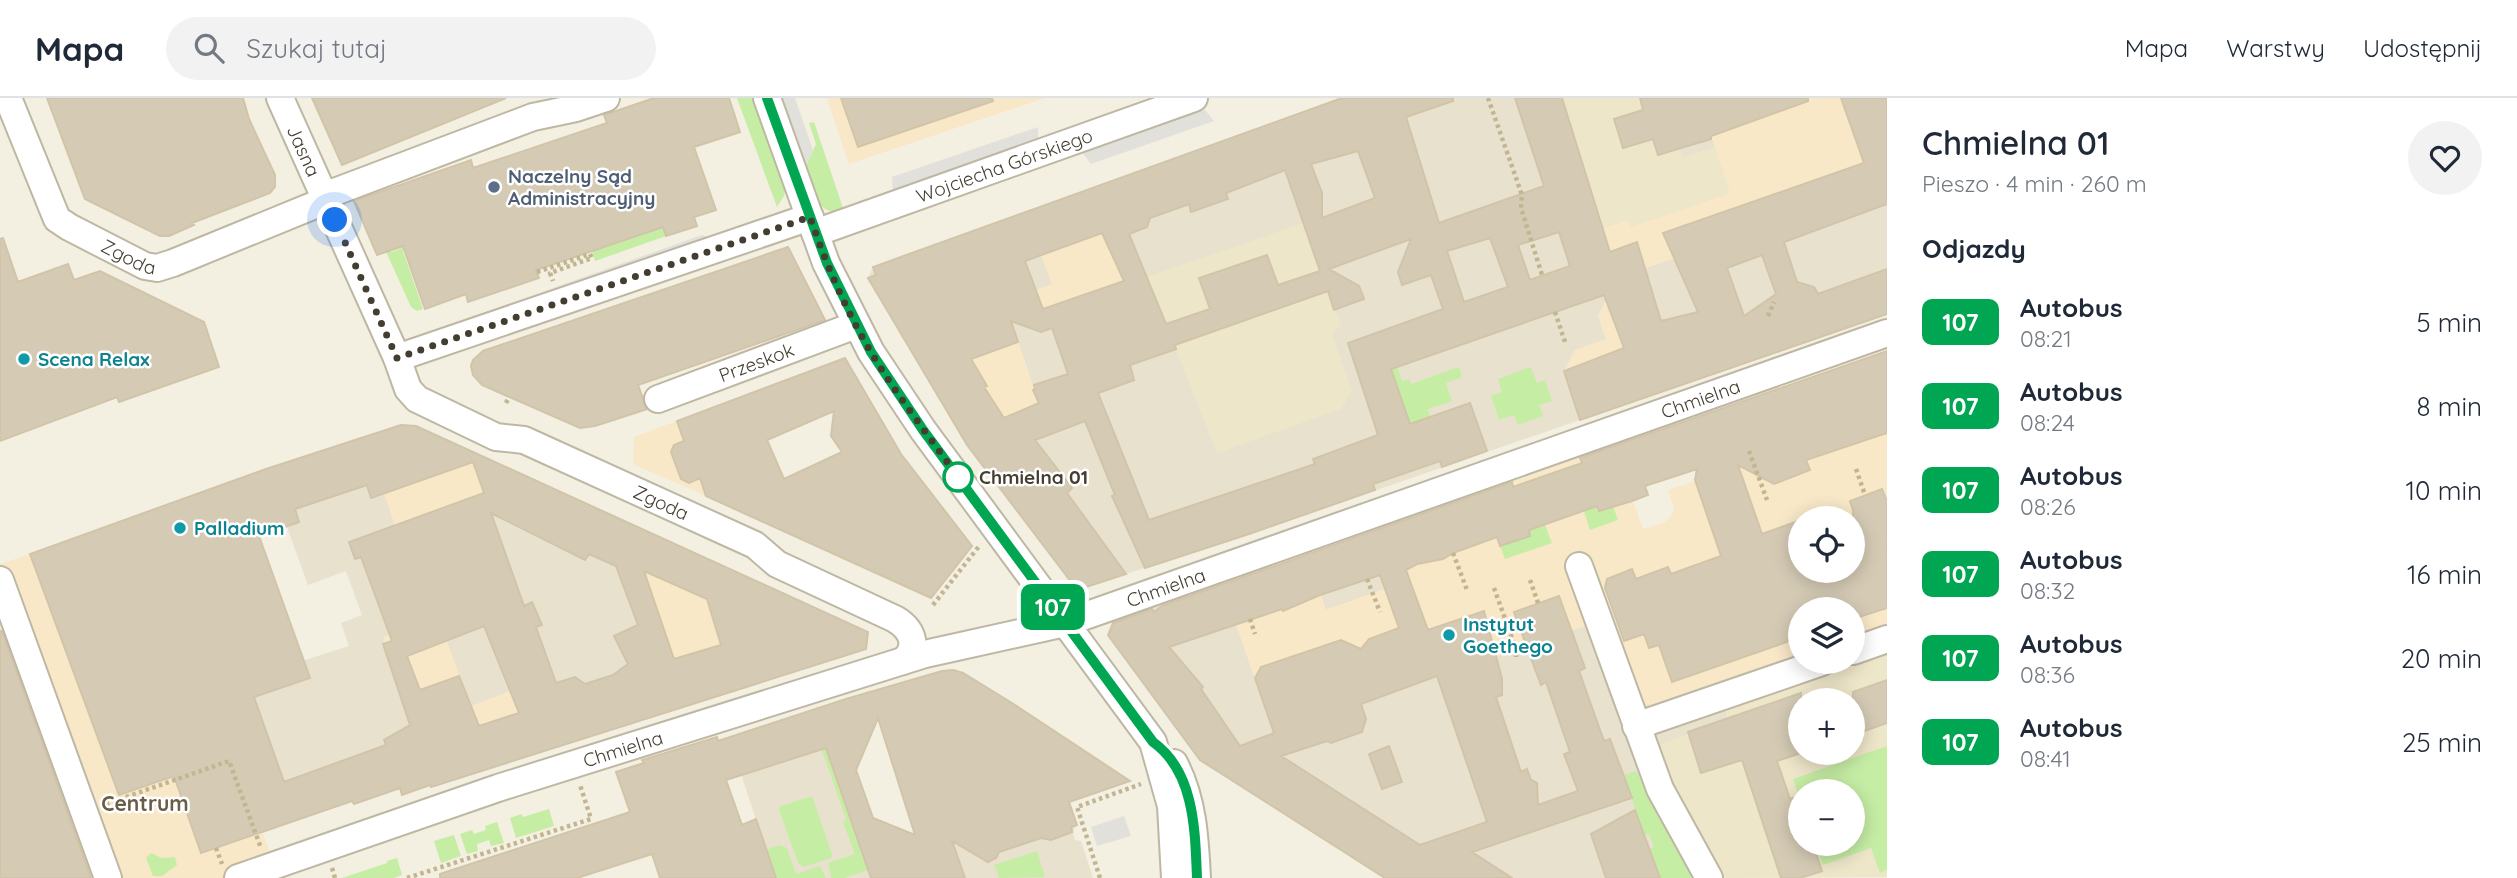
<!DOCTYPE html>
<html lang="pl">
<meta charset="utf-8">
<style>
body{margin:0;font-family:Quicksand,sans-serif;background:#f2f2f3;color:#1f2937;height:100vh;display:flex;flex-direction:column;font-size:26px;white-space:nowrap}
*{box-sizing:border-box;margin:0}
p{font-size:23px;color:#747a83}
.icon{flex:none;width:38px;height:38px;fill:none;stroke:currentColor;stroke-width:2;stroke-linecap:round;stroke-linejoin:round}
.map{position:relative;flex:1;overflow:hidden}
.side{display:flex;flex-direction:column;background:#fff;width:630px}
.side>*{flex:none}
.badge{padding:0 14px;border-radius:10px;font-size:24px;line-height:46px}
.buttons{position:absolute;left:1788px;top:408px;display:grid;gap:14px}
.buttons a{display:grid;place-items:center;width:77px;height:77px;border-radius:50%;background:#fff;box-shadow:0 4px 18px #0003;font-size:35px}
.you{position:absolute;width:35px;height:35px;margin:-18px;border:5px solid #fff;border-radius:50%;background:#1a73e8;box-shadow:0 0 0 10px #1a73e833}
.map>.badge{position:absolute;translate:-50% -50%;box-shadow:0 0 0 4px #fff}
h2{padding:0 35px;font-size:26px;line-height:63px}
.round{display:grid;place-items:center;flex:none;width:74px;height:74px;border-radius:37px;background:#f2f2f3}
.overview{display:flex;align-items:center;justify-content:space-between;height:119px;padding:0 35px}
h1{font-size:33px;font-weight:600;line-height:52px}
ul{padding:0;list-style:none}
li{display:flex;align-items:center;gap:21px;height:84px;padding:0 35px}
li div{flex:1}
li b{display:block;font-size:26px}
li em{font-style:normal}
li .badge{min-width:77px;font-weight:700;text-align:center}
header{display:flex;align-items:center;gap:42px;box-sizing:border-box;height:98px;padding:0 35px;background:#fff;border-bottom:2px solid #e0e1e3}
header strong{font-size:33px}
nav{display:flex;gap:38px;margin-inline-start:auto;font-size:24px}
.search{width:490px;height:63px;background:#f2f2f3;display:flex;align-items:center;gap:18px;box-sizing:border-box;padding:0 24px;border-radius:38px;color:#747a83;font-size:26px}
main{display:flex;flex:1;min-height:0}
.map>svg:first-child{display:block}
.residential{fill:#e7e1ce}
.commercial{fill:#f8e8c8;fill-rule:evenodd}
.education{fill:#eee6c9;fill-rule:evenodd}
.green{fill:#c6eda4}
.parking{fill:#e2e0db}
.building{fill:#d5cbb5;stroke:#d1c4a8;stroke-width:2;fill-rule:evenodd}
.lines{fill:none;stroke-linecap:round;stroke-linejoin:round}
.minor-casing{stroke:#beb7a3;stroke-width:30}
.path{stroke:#c2b592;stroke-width:4.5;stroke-dasharray:3.5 3.5;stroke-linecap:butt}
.minor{stroke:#fff;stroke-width:26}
.line-casing{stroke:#fff;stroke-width:16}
.line{stroke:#00a651;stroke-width:10}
.walk{stroke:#443e31;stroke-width:7;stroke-dasharray:0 12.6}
.service-dot{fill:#5c6f8a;stroke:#fff;stroke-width:2.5}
.culture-dot{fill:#0f9aa8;stroke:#fff;stroke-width:2.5}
.stop-dot{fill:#fff;stroke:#00a651;stroke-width:3.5}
.labels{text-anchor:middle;stroke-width:5;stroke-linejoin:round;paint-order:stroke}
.street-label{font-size:19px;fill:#443e31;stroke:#fff}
.service-label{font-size:19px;font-weight:bold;fill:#4e5e75;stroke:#fff;text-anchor:start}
.culture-label{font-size:19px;font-weight:bold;fill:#0d838f;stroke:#fff;text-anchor:start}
.stop-label{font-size:19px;font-weight:bold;fill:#443e31;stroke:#fff;text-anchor:start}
.neighbourhood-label{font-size:21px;font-weight:bold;fill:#685e47;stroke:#fff}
</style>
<header>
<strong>Mapa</strong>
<div class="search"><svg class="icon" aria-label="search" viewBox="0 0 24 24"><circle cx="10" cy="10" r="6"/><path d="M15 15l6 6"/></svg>Szukaj tutaj</div>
<nav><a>Mapa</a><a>Warstwy</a><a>Udostępnij</a></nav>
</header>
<main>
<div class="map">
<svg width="1887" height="780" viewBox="0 0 1887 780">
<rect width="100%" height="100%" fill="#f3efe1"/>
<path class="residential" d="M1342,0H1640L1647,22L1702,10L1730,95L1600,186L1606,202L1598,218L1606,241L1574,253L1580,322L1249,436L1083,490L1076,489L968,347L1042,314L1011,223L1066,203L1125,127L1042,157L1053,186L1003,205L914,259L868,180L873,169Z
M1887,85V216L1661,293L1620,179Z
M364,338L385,394L437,447L541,386L611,419L653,568L669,614L550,650L528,587L471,609L438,521L430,687L402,697L399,690L354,706L352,703L263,735L211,595L158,684L119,697L30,456L213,390L277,571L349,548L341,525L362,517L346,473L308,487L266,371Z
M1389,427L1404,468L1385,491L1326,512L1306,456Z
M1222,486L1255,580L1340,613L1610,519L1801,564H1853L1887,553L1725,609L1728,620L1721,780H1385L1200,662L1108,537L1113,524Z
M812,612L869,772L1037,716L1076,727L1073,735L1075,742L1081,743L1093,780H775L729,639Z"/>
<path class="commercial" d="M827,0H1045L849,66Z
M1729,0H1887V85L1621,179L1645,245L1580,322L1564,273L1574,253L1606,241L1598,218L1606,202L1603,130L1628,122L1631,129L1730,95L1702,10Z
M1125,127L1176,251L1096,279L1066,203L1011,223L1042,315L968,347L914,259L1003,205L1052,186L1041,157Z
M1887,253V532L1853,544V511H1801V562L1654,611L1642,604L1609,519L1274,636L1222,486L1306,456L1326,512L1384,491L1380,477L1404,468L1389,427L1613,348L1643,431L1665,424L1672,417L1674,411L1668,392L1729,372L1779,291ZM1801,420H1853V472L1650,516L1801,453Z
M719,307L706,398L633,366L634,339Z
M401,327L416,328L541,386L437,447L405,456L364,339Z
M30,456L119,697L158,684L135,623L212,595L279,780H0V466Z
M614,461L866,548V551L669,614Z
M438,520L471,608L510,593L484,528L537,607L431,689L383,546L384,539Z"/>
<path class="education" d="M1535,0H1640L1658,57L1679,51L1683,59L1715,49L1730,95L1630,129L1627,122L1562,144L1517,5Z
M1303,125L1341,226L1332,236L1352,293L1341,311L1217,355L1147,179Z
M1887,553V779L1721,780L1671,689L1659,647L1728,620L1724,609ZM1801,602H1853V654H1801ZM1801,693H1853V746H1801Z"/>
<path class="green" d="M737,0H755L786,88L784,98L777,109Z
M814,24L844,113C816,119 812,91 805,70L816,46L809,25Z
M663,129L666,138L595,163L592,153Z
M388,146L391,154L404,149L403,153L423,211L417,213L411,209L383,147Z
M1397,269L1402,283L1409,281L1411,286L1459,269L1462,279L1446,285L1452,303L1428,311L1430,319L1407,327L1391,272Z
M1531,269L1537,285L1545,282L1552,303L1539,307L1543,318L1518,327L1514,317L1499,322L1491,298L1502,294L1498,281Z
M1598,408L1600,413L1613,408L1618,422L1590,432L1584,413Z
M1545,427L1552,445L1505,461L1500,448L1530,438L1529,432Z
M1887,648V772L1880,775L1871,750L1823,767L1815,746H1853V693H1801V704L1793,681Z
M826,650L869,772L844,780H831L828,765L855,756L843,724L846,721L822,652Z
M1636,673L1696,780H1660L1649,751L1654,749L1649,736L1645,737L1623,677Z
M812,698L832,756L831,760L804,769L798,765L778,709Z
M549,711L554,728L516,740L510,720L521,716L523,719Z
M497,724L504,745L491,748L489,742L477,746L478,753L467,756L460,736L472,732L474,736L486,732L485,728Z
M454,737L461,758L441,765L434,743Z
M779,747L787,750L796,776L820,768L826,780H776L766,752Z
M1037,753L1045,779L999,780L994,767Z
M151,755L162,760L175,759L177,767L162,778H153L146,760Z
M397,760L402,777L394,780H342L387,765V763Z"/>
<path class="parking" d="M780,0H795L813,52L805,70Z
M1205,12L1214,23L1091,66L1082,54Z
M1038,29V43L893,94L892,79Z
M702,137L715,141L449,235L457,224Z
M1124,718L1131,738L1097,748L1091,729Z"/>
<path class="building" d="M47,0H243L249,21L275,77V89L270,95L192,125L194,127L169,138H160L85,101Z
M312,0H506L342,67Z
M654,0H729L740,34L694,49L716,112L694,119L697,128L666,138L663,129L536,172L539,180L468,204L466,196L425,211L403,148L377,157L354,103L471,62L473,70L607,25L604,17Z
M841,0H992L993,3L858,49Z
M1342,0H1453V3L1406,19L1439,125L1544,88L1515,0H1562L1610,154L1637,144L1661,223L1698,214L1663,135L1864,65L1841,0H1887V106L1784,144L1797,184L1814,189L1818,196L1887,171V216L1580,322L1564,273L1624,250L1604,197L1391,271L1410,326L1470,305L1487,353L1442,369L1440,363L1373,386L1375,392L1249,436L1145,470L1112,398L1115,397L1085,323L1035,342L1072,390L1067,395L1126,476L1083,490L1075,489L967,347L868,180L876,177L873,169ZM1358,53L1375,100L1322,120V95L1311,66ZM1285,72L1320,173L1278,187L1267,157L1199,180L1210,211L1166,226L1129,136L1147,129L1150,120L1189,106L1191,114L1228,101L1226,95ZM1559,134L1570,168L1530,182L1518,147ZM1102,135L1124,183L1043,211L1025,163ZM1490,140L1508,189L1464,204L1447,153ZM1411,141L1398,174L1402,187L1431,177L1443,211L1348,245L1378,337L1313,361L1315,366L1149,422L1098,295L1134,282L1130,267L1176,251L1175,247L1328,193L1334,212L1364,201L1359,188L1329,171ZM1762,157L1776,196L1744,218L1727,170ZM1011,223L1041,234L1052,230L1068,276L1034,287L1035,291L1033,292L1039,305L1004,320L984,289L987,288L971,261L1018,244Z
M1640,0H1808V3L1711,38V41L1658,57L1653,41L1623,50L1614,21L1643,12Z
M3,140L18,184L68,166L74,182L100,173L204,224L219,269L119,304L117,299L0,343V141Z
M788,149L825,222L638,287L647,311L595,328L580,330L482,287L473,277L471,268L473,262L483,253Z
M1887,253V335L1806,362L1810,372L1774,386L1738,367L1762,436L1801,422V472H1853V412L1850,403L1882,391L1887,403V510L1853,521V511H1801V539L1672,584L1659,547L1649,550L1644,536L1624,543L1605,490L1607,481L1632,471L1636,481L1668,469L1671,476L1721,458L1695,382L1697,371L1645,388L1648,397L1632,403L1599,413L1597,408L1529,432L1530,438L1500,448L1497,439L1453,455L1443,461L1417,466L1406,472L1428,532L1484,513L1502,581V597L1496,599L1521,674L1527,671L1531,682L1537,685L1538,707L1578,693L1564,656L1570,654L1546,584L1541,587L1514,514L1559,498L1585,570L1579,573L1604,643L1610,641L1632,700L1472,754L1512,780H1385L1200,662L1108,537L1113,525L1152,511L1154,514L1162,508L1512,384L1513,389L1582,365L1580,360ZM1380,477L1399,530L1369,541L1361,551L1341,542L1261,569L1255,580L1274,635L1240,648L1201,591L1203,589L1169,549L1282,511L1283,513L1320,497ZM1437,578L1487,724L1420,747L1281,658L1327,643L1331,645L1362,634L1366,621L1361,606Z
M845,260L901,356L972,448L931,500L706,398L700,380L689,385L681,381L671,354L674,347L684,343L677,323ZM834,313L831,338L842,354L784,381L767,342Z
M401,327L416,328L868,534L866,551L431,689L430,687L402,697L400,690L354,706L352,703L201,755L174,678L119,697L30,456L266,371ZM473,364L484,395L349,444L355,461L361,459L392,543L383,546L410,627L384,642L386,647L284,684L254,599L310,580L259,438L299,424L295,411L367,387L371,400ZM491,415L585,462L589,456L616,468L638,527L614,538L628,566L613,577L585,586L575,579L556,585L536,529L542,527L532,504L524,508ZM644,473L707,501L721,547L674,561ZM484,528L519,615L479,628L459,578L420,592L407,558Z
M0,533H2L91,780H0Z
M953,572L963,575L1012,605L1130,683L1069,704L1077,727L1071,729L1072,734L1051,742L1041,740L999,754L996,760L988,764L952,743L965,780H871L826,650L726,682L742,727L756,721L776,780H660L652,756L577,780H440V776L630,714L616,674L644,665L642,662L717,639L718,643L846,601L942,573ZM878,620L915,737L873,720L856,672Z
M1887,582V625L1853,637V594Z
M1801,595V655L1777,663L1790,701L1801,697V746H1813L1822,773L1800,780H1781L1742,662L1701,675L1688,634Z
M1389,648L1402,684L1382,691L1369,656Z
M1635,712L1660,780H1606L1591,736Z"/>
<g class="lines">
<g class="minor-casing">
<g id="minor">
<path id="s1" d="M8,0L57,121L69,129L145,168L157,170L173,165L327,102"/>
<path id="s2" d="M280,0L397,260L408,291L417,301L496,339L524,342L755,447L777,466L895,521C912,531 920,549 903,563"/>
<path d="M767,0L826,165L871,254L923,332L1153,644L1171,708L1175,780"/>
<path d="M324,98L533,19L576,10L606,0"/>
<path id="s3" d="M815,135L1194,0"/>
<path d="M397,260L810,119"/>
<path id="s4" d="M658,301L856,227"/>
<path d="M1579,468L1660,691L1709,780"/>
<path d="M0,482L108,780"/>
<path d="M1853,553L1887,541"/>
<path d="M1636,628L1822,564"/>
<path d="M1174,665C1193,701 1195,740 1197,780"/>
<path id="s5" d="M238,780L498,690L925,556L1065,525L1887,235"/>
</g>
</g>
<path class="path" d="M1488,0L1522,97L1521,110L1542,177
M537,174L590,156L592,160L550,175L553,183
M1555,214L1566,247
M1768,218L1774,204
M506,305L509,299
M1749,353L1767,402
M1856,371L1865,397
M1453,455L1467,492
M1367,481L1380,514
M1530,482L1538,505
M1494,490L1516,551V559
M933,507L980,447
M1250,521L1255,536
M106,706L229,663L261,750
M216,750L222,766
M332,770L335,780
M407,780L591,721L580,687
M1100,780L1077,709L1141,686"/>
<use href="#minor" class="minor"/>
</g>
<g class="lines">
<g class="line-casing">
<path id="line" d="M767,0L827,165L871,254L923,332L1153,644C1195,674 1195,733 1197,780"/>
</g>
<use href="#line" class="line"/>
<path class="walk" d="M335,122L397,260L810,119C826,166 846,213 872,256C898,299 929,338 958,379"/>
</g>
<circle class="service-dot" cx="494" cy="89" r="7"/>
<g class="culture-dot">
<circle cx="24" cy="261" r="7"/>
<circle cx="180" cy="430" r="7"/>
<circle cx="1449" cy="537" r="7"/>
</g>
<circle class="stop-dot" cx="958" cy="379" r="14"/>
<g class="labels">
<g class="street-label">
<text dy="7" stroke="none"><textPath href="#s2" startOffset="58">Jasna</textPath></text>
<text dy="7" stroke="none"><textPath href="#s3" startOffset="201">Wojciecha Górskiego</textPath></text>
<text dy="7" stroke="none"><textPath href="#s1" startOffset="212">Zgoda</textPath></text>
<text dy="7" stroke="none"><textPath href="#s4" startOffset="105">Przeskok</textPath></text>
<text dy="7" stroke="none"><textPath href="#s5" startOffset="1540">Chmielna</textPath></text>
<text dy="7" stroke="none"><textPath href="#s2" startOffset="598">Zgoda</textPath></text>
<text dy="7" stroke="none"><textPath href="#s5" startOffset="973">Chmielna</textPath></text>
<text dy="7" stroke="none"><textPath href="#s5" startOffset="406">Chmielna</textPath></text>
</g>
<g class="service-label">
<text x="508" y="85">Naczelny Sąd<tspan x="508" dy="22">Administracyjny</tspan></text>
</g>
<g class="culture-label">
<text x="38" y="268">Scena Relax</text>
<text x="194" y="437">Palladium</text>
<text x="1463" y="533">Instytut<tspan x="1463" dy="22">Goethego</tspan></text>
</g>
<g class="stop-label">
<text x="979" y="386">Chmielna 01</text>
</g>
<g class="neighbourhood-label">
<text x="145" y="713">Centrum</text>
</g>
</g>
</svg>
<div class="buttons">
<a><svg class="icon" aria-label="locate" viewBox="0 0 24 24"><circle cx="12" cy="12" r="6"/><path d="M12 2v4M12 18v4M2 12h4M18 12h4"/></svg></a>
<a><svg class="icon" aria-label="layers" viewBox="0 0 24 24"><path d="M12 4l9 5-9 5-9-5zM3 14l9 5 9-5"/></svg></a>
<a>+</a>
<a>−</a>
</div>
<div class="you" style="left:335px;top:122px"></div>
<b class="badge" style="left:1053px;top:509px;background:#00a651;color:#fff">107</b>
</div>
<section class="side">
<div class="overview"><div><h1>Chmielna 01</h1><p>Pieszo · 4 min · 260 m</p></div><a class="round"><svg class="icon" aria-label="heart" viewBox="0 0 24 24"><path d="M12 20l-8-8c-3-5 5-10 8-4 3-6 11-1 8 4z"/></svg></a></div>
<h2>Odjazdy</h2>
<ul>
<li><span class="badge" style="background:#00a651;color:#fff">107</span><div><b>Autobus</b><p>08:21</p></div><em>5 min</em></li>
<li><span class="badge" style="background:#00a651;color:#fff">107</span><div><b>Autobus</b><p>08:24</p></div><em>8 min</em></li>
<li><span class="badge" style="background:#00a651;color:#fff">107</span><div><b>Autobus</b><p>08:26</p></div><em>10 min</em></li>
<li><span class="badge" style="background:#00a651;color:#fff">107</span><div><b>Autobus</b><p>08:32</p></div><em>16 min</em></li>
<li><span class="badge" style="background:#00a651;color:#fff">107</span><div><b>Autobus</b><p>08:36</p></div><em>20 min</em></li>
<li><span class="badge" style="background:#00a651;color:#fff">107</span><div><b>Autobus</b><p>08:41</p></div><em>25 min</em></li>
</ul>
</section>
</main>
